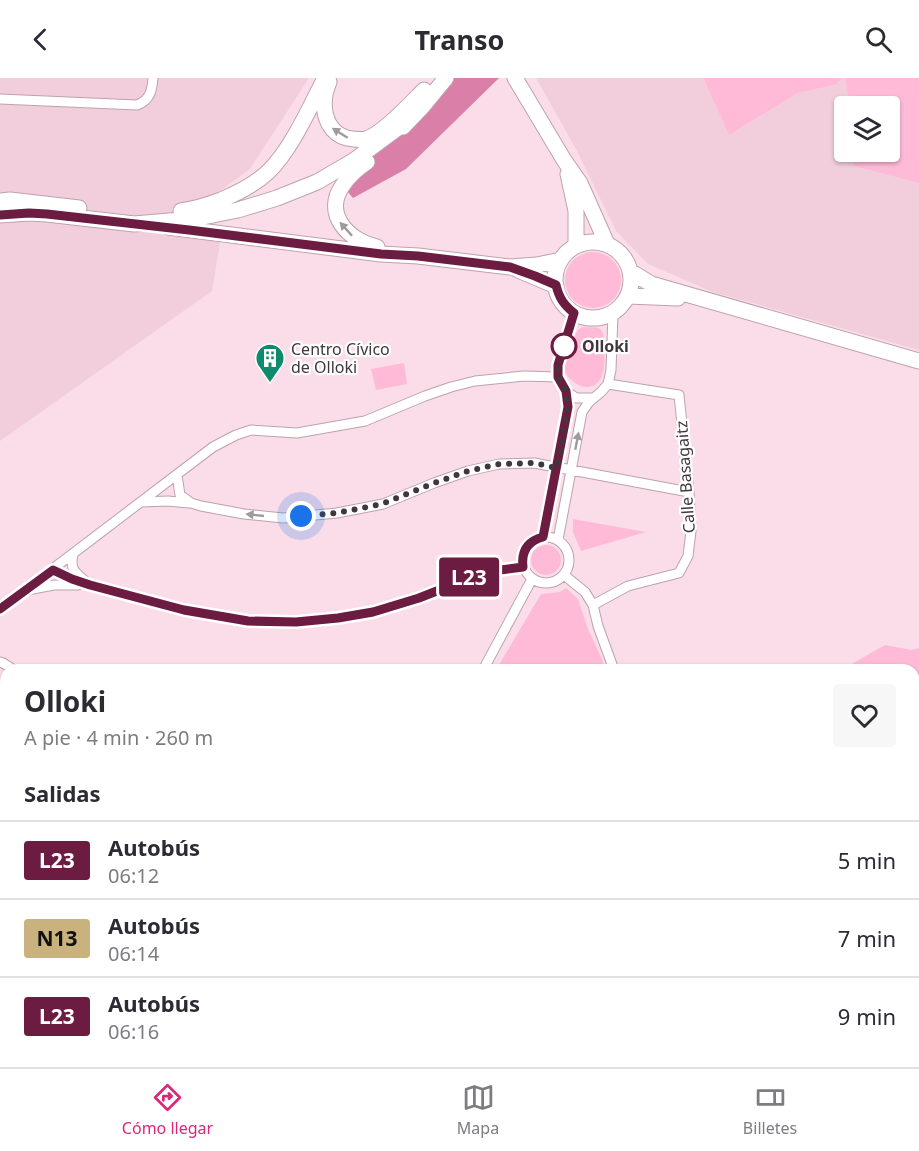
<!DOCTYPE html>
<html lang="es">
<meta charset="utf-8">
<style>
body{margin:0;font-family:"Noto Sans",sans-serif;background:#f7f7f7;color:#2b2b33;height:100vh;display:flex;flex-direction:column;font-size:22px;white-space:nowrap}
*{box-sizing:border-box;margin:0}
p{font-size:20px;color:#7c7c81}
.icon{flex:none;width:33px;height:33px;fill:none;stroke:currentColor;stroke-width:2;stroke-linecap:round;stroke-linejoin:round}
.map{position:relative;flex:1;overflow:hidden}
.side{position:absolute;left:0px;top:586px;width:920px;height:404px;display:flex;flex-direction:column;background:#fff;border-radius:18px 18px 0 0;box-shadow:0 2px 4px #0004}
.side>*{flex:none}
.badge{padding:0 12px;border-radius:4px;font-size:21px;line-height:39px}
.tools{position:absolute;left:834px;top:18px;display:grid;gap:12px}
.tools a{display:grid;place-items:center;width:66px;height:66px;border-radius:6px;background:#fff;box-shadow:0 2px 4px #0004;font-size:30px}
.you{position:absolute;width:30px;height:30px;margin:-15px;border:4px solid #fff;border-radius:50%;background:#1a73e8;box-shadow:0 0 0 9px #1a73e833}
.map>.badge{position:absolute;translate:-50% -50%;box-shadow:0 0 0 3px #fff}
h2{padding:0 24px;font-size:22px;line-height:54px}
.round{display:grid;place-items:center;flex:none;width:63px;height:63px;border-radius:6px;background:#f7f7f7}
.head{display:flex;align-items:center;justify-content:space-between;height:102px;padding:0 24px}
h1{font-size:28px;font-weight:700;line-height:45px}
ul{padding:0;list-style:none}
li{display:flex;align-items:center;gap:18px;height:78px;padding:0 24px;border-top:2px solid #e1e1e2}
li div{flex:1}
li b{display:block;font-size:22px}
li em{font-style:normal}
li .badge{min-width:66px;font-weight:700;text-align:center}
header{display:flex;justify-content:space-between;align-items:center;height:78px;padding:0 24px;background:#fff;font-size:27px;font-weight:700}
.tab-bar{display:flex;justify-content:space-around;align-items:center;height:84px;border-top:2px solid #e1e1e2;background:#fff;font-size:16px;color:#7c7c81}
.tab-bar a{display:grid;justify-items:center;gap:3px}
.tab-bar .current{color:#db2777}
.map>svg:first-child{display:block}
.built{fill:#f2cedc}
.green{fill:#ffbad7}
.forest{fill:#da7fa8}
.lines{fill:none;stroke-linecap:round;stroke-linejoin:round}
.minor-casing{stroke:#bda2ad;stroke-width:11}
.trunk-casing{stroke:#bda2ad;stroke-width:17}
.minor{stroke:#fff;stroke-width:9}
.trunk{stroke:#fff;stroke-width:15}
.oneway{fill:#a09a9d}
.line-casing{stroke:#fff;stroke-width:14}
.line{stroke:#6b1c40;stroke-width:9}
.walk{stroke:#41363b;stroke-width:6;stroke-dasharray:0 10.8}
.stop-dot{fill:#fff;stroke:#6b1c40;stroke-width:3}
.labels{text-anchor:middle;stroke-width:4.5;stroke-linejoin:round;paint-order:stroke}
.stop-label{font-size:16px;font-weight:bold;fill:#41363b;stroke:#fff;text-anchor:start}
.poi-label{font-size:16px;fill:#41363b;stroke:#fff;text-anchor:start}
.street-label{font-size:16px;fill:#41363b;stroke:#fff}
</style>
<header><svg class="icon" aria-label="back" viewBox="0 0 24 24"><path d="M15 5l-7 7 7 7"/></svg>Transo<svg class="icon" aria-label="search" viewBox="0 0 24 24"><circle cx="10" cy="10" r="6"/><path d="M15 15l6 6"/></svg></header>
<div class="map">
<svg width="919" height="989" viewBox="0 0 919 989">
<rect width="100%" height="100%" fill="#fadde8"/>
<path class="built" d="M0,0H309L250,91L181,141L220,165L212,213L0,363Z
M536,0H703L729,57L798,15L835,7L843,0H845L850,28H844V74H852L853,88L919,105V272L713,214L648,186L616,153L576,71Z"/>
<path class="green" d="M703,0H843L835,7L798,15L729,57Z
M845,0H919V105L853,88L852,74H890V28H850Z
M565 202a28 28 0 1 1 56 0a28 28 0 1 1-56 0Z
M583,249C587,250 598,248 601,252C604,255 604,262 604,266C604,277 606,290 601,300C591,318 570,306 564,292L576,255L579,251Z
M404,285L407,306L376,312L371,291Z
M573,441L646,454L581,473L573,454Z
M531 482a15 15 0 1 1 30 0a15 15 0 1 1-30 0Z
M566,510L578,521L588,551L601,579L606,592H496L541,516L560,514Z
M885,567L912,572L919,570V795H914V648L917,624L914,621V592H876L864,588L846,592H841Z
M0,639L6,641V984H235L233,989H0Z
M914,966L919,978V989H780L774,984H914Z
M375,984H533L527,989H375Z"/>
<path class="forest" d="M446,0H499L406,91L353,120L342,107L357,91L387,68Z
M914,795H919V978L914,966Z"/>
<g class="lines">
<g class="minor-casing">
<path id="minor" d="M0,21L137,27C150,22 152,13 153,0
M566,313L576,320H593
M177,397L180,417L191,425L201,428L244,436L283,440L337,435L383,426L434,405L468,393L499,386L534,385L689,414
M141,424L168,423L189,425
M543,458L568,329L566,313L558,299V287L574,235
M523 482a23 23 0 1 1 46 0a23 23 0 1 1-46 0Z
M558,462L582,334L589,324L601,314L608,306L611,292L613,235
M73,476C70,492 74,493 86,504
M53,492L72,501L90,507L184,533L248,543L296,544L338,540L373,534L419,520L485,494L523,489
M564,497L585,514L593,527L598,548L614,592
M27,512L54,507H78
M593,527L628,508L679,495L688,478L691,453L689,414L679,317L608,306
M0,531L213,369L236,357L251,352L297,355L365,343L425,318L451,309L475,303L524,298L558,299
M0,584L3,585L14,592
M483,592L532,501
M303,989L305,984"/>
</g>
<g class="trunk-casing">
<path id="trunk" d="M515,0L564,82L580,105L607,166
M329,4C323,18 322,32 329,46C333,53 339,58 347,60C352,61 361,62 366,61C383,56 411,25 424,12
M403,49L423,28L446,0
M367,84C358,90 349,98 343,107C322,136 349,163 377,169
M568,96L576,133V168
M0,123L10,122L79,130
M181,133C194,131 208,127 221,122C238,115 254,107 268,94C291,72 310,29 325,0
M0,137L29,135L47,136L134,146L193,141L238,132L277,120L317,104L353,83L409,42
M168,149L381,176L418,178L510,189L537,187L561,182
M555 202a38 38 0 1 1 76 0a38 38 0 1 1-76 0Z
M518,192L556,208
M630,193L651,206L919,283
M628,218L678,220"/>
</g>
<use href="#minor" class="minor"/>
<use href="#trunk" class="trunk"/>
</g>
<defs><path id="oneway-solid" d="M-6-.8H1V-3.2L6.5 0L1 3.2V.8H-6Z" transform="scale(1.5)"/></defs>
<g class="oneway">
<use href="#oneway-solid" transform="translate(340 55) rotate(-148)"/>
<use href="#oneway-solid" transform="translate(346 151) rotate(-132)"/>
<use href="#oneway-solid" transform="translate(577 363) rotate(-79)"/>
<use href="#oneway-solid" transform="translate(255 437) rotate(-174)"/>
</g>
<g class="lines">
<g class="line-casing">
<path id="line" d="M0,137L29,135L47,136L189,152L381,176L418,178L510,189L535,198L556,207C559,220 564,227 574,235L558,287V299L566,313L568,329L543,459C528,463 521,473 523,489L485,494L419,520L373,534L338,540L296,544L248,543L184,532L90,507L72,501L53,492L0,531"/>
</g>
<use href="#line" class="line"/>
<path class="walk" d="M301,438L337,435L382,426L434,405L468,393L499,386L534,385L557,390L568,329L566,313L558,299V287L564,268"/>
</g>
<defs>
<g id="building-pin" transform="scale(1.5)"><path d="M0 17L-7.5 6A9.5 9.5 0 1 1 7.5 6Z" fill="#0e8b6f" stroke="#fff"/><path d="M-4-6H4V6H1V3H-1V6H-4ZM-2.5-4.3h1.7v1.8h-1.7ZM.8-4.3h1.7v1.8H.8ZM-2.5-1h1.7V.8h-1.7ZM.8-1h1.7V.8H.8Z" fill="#fff"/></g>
</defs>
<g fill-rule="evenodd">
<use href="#building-pin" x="270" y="280"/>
</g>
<circle class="stop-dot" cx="564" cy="268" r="12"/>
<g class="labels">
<g class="stop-label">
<text x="582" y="274">Olloki</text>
</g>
<g class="poi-label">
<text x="291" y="277">Centro Cívico<tspan x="291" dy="18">de Olloki</tspan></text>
</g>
<g class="street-label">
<text transform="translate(685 399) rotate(-94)" y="6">Calle Basagaitz</text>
</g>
</g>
</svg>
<div class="tools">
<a><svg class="icon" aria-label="layers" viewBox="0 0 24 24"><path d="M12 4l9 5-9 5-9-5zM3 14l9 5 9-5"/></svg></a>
</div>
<div class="you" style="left:301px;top:438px"></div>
<b class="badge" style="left:469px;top:499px;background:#6b1c40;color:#fff">L23</b>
<section class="side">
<div class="head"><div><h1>Olloki</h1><p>A pie · 4 min · 260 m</p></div><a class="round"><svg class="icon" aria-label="heart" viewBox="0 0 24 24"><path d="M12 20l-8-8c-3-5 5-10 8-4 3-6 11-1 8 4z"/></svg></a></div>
<h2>Salidas</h2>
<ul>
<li><span class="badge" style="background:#6b1c40;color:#fff">L23</span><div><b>Autobús</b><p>06:12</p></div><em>5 min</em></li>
<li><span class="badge" style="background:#cab27e;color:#111">N13</span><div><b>Autobús</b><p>06:14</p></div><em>7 min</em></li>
<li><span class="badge" style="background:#6b1c40;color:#fff">L23</span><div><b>Autobús</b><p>06:16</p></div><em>9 min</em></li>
</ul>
</section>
</div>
<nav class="tab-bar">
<a class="current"><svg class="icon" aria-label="directions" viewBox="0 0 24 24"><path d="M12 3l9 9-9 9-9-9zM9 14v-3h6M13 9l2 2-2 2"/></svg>Cómo llegar</a>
<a><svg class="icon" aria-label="map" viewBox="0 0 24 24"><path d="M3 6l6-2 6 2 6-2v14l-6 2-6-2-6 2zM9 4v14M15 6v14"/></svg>Mapa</a>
<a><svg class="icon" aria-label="tickets" viewBox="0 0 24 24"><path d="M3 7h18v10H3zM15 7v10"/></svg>Billetes</a>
</nav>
